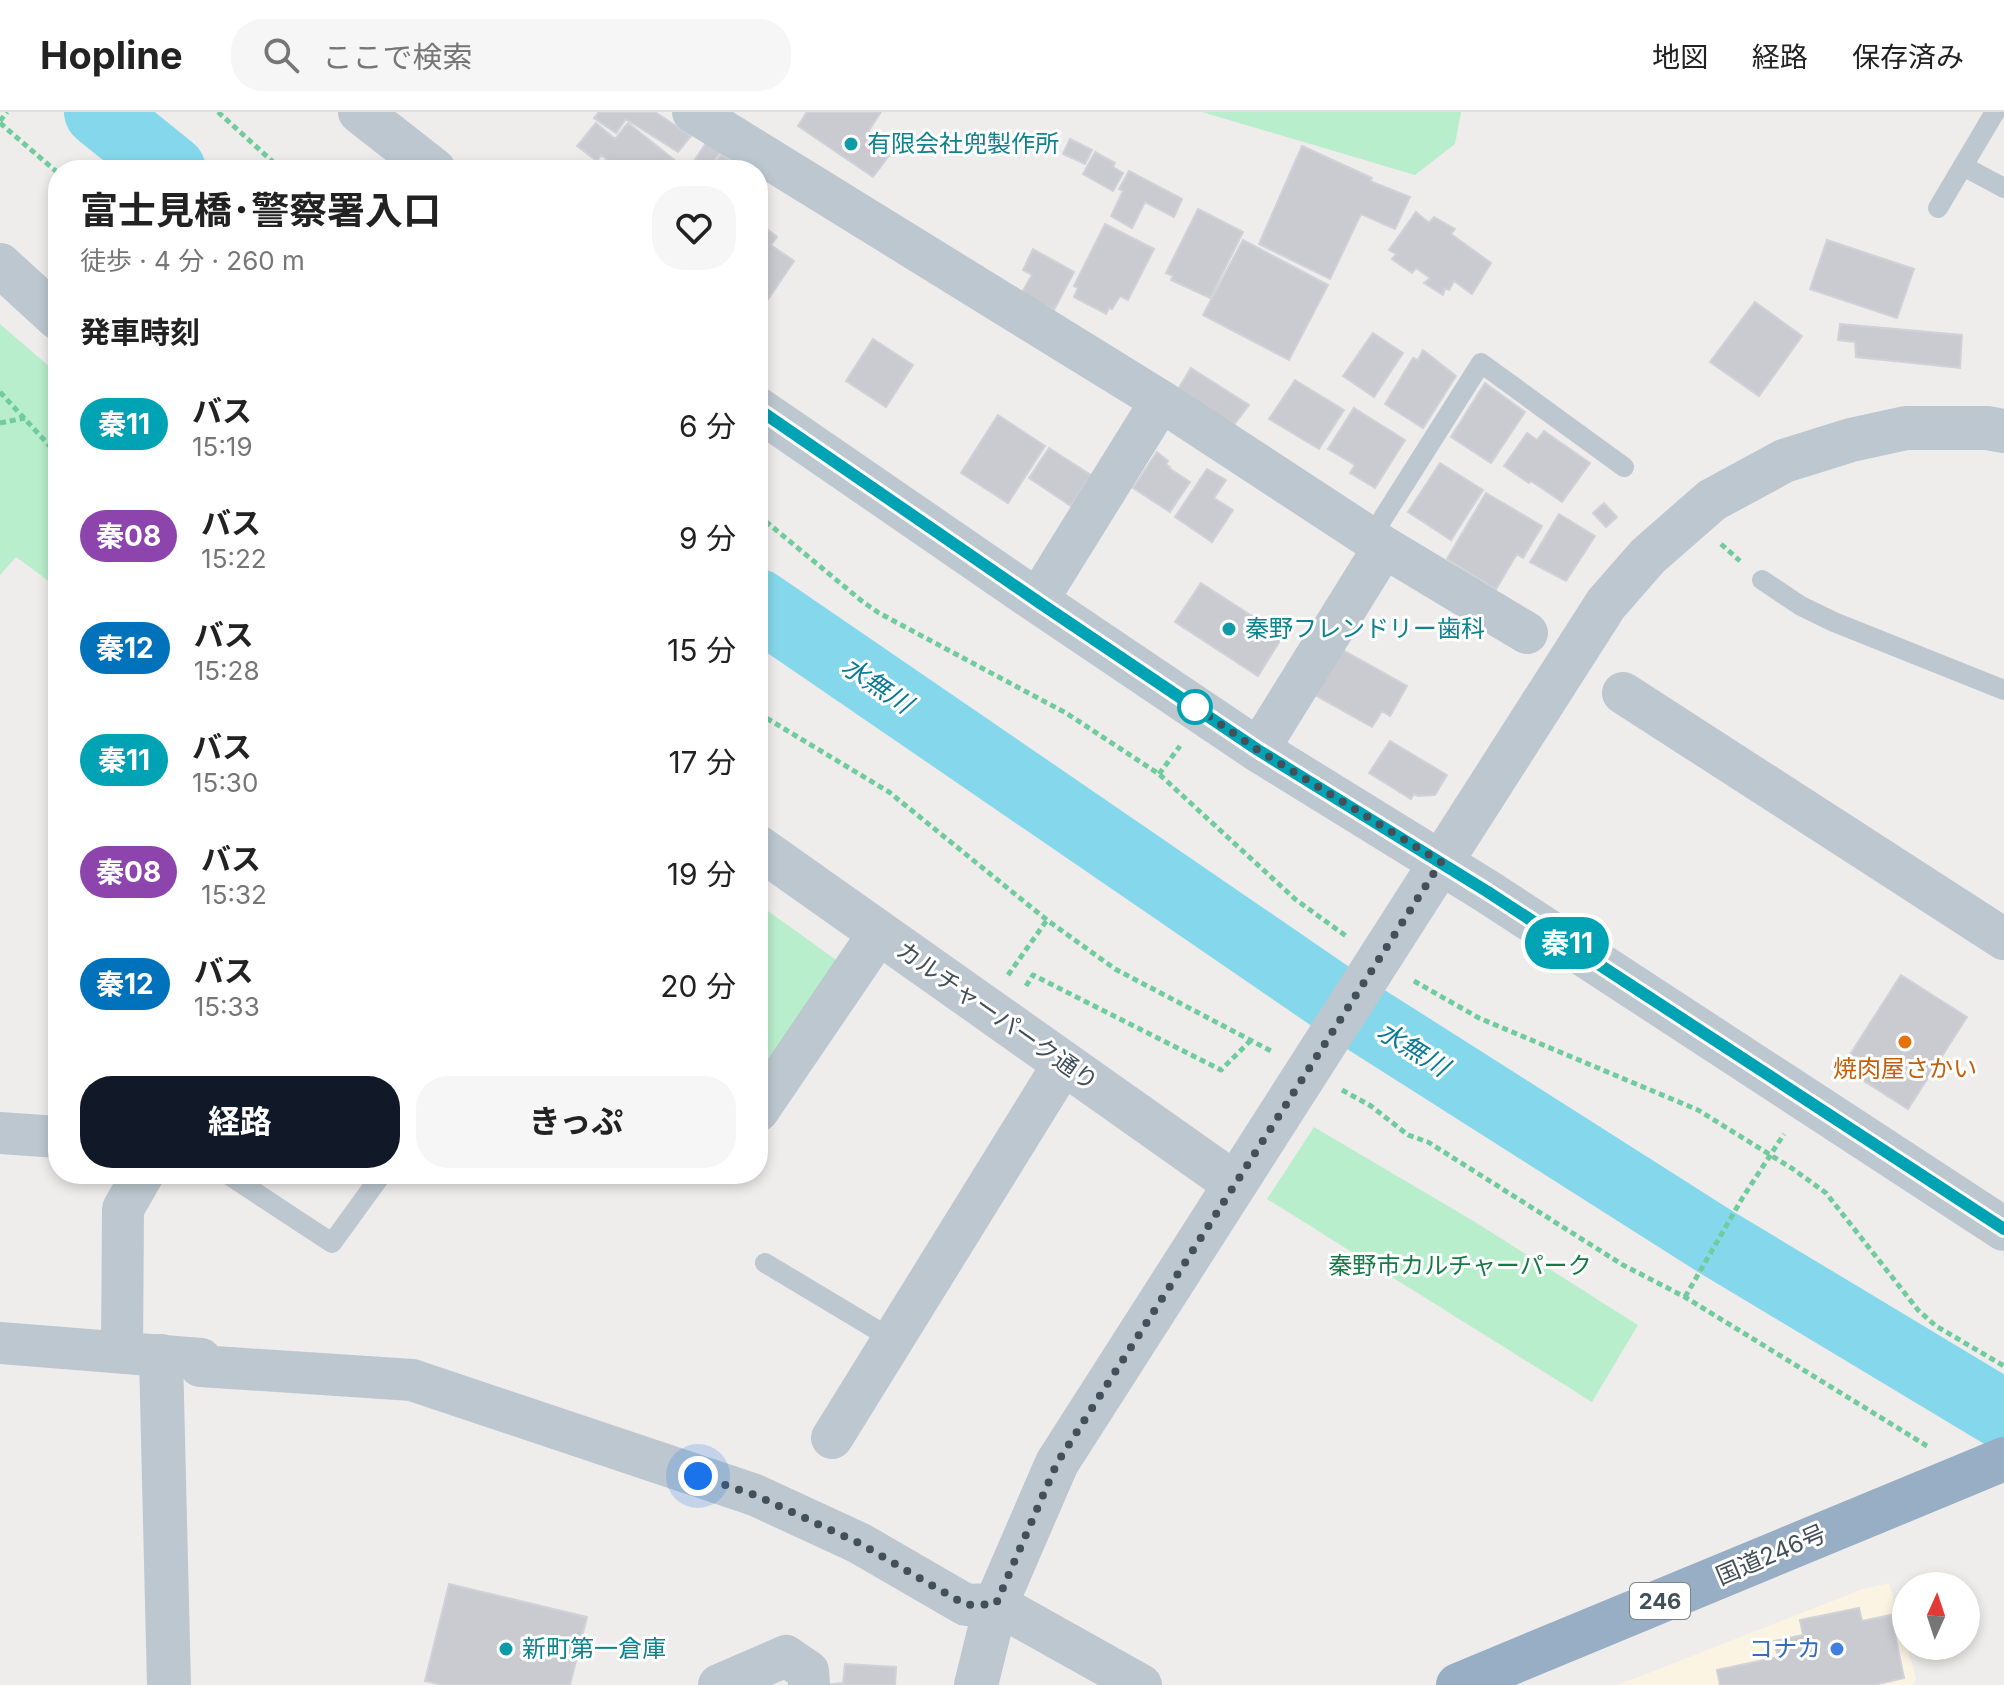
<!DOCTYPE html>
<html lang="ja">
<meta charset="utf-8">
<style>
body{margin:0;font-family:Inter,"Noto Sans JP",sans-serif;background:#f6f6f6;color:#222;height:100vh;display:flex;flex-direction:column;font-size:30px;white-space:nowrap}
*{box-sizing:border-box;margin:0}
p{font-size:26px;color:#767676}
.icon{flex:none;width:44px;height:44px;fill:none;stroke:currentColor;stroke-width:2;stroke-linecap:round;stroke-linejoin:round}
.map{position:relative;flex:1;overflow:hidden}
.details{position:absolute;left:48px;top:48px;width:720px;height:1024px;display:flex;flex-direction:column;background:#fff;border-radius:32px;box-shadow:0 4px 12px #0003}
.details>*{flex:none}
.badge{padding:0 16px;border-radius:26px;font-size:28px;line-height:52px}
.needle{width:52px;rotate:3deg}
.fabs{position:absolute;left:1892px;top:1460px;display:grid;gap:16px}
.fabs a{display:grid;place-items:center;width:88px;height:88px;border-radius:50%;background:#fff;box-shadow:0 4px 12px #0003;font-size:40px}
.you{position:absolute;width:40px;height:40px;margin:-20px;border:6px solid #fff;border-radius:50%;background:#1a73e8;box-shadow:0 0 0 12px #1a73e833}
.map>.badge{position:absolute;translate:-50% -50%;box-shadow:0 0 0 4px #fff}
h2{padding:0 32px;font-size:30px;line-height:72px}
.round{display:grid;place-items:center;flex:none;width:84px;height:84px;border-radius:32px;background:#f6f6f6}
.head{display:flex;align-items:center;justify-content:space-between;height:136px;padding:0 32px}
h1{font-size:38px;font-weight:700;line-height:60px}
.action{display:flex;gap:16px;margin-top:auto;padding:16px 32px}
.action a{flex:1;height:92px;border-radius:32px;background:#111827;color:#fff;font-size:32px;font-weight:700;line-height:92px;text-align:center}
.action a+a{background:#f6f6f6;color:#222}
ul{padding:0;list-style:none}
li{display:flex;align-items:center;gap:24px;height:112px;padding:0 32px}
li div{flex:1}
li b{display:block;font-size:30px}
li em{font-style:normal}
li .badge{min-width:88px;font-weight:700;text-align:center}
header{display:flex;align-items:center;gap:48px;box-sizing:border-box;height:112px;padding:0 40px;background:#fff;border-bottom:2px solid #e0e0e0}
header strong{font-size:38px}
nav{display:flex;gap:44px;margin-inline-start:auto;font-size:28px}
.search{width:560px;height:72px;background:#f6f6f6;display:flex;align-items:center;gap:20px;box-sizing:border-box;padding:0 28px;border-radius:32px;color:#767676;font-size:30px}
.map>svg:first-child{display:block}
.commercial{fill:#fbf4e3}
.green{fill:#b9eecc}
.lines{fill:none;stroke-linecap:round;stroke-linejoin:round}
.river{stroke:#85d8eb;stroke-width:70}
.building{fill:#c9cbd1;stroke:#d0d2d8;stroke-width:2}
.path{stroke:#71cc9d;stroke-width:5;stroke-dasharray:6 4;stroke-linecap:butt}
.service{stroke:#bcc7cf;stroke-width:20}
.minor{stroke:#bcc7cf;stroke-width:42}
.tertiary{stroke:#bcc7cf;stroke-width:44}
.trunk{stroke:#97aec4;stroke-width:44}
.line-casing{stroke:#fff;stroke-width:18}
.line{stroke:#00a3b4;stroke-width:12}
.walk{stroke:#445059;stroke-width:8;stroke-dasharray:0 14.4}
.culture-dot{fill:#0f9aa8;stroke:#fff;stroke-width:3}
.stop-dot{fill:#fff;stroke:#00a3b4;stroke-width:4}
.food-dot{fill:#e8710a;stroke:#fff;stroke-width:3}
.shop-dot{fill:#3f7fe0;stroke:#fff;stroke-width:3}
.labels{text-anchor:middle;stroke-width:6;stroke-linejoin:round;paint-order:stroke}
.shield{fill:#fff;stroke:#7c848b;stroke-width:2}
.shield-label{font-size:22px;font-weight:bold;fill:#445059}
.culture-label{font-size:24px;fill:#0d838f;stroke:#fff;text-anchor:start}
.street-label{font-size:24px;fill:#445059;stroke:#fff}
.food-label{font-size:24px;fill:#c56008;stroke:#fff}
.park-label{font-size:24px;fill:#167a46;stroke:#fff}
.shop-label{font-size:24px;fill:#366cbe;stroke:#fff;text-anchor:end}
.water-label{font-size:26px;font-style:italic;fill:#0c7c96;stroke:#fff}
</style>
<header>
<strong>Hopline</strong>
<div class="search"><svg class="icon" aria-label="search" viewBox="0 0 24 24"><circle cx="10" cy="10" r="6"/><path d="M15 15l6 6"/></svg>ここで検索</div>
<nav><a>地図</a><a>経路</a><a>保存済み</a></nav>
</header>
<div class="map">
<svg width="2004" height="1573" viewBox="0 0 2004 1573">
<rect width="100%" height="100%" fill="#efecec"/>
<path class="commercial" d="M1889,1471L1916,1567L1913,1573H1618L1863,1477Z"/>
<path class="green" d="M1202,0H1461L1455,32L1415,63Z
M0,212L58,262V476L16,445L0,463Z
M758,792L839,850L764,963L758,959Z
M1314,1015L1475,1110L1638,1213L1592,1290L1267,1087Z"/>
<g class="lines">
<path class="river" d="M99,0L171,58
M758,492L1343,893L1716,1130L2004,1303"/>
</g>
<path class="building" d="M599,0H655L691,24L678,40L626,7L616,21L594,6Z
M807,0H881L866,23L891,41L873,65L798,14Z
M596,11L615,27L628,11L682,54L678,58H621L601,43L597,49L577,34Z
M1070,27L1092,38L1085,52L1063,42Z
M706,31L720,40L708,58H688Z
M1302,34L1372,66L1370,69L1410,85L1395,117L1361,102L1330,167L1259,132Z
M1095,40L1115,51L1113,55L1123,61L1113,79L1083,62Z
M721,43L744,58H711Z
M1129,59L1182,87L1174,105L1145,90L1132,116L1111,104L1123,79L1119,77Z
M1198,97L1243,120L1210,186L1171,168L1173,164L1166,161Z
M1416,100L1429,111L1434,105L1455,117L1451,122L1491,151L1472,182L1454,169L1449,178L1445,176L1443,183L1424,171L1430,166L1416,156L1412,161L1392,147L1396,142L1389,138Z
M1105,112L1154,137L1128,188L1120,184L1112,197L1109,196L1106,202L1074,185L1078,176L1074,174Z
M758,117L764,121L767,117L777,125L771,133L794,149L758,202Z
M1243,128L1328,173L1289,248L1203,203Z
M1827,128L1914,157L1897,206L1810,177Z
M1033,137L1074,160L1054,198L1021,182L1032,163L1023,158Z
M1755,190L1802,224L1759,284L1710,250Z
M1840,212L1962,223L1960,256L1856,245L1855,230L1838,228Z
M1373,221L1403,241L1374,285L1343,264Z
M873,227L913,253L886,295L846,269Z
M1423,238L1456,264L1423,316L1385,292L1413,246L1418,248Z
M1191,256L1249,293L1233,314L1177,279Z
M1295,268L1344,298L1319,337L1269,307Z
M1485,271L1525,300L1491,351L1451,325Z
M1354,296L1405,328L1375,376L1350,361L1355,353L1328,337Z
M998,303L1045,334L1008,391L961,361Z
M1544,319L1590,351L1562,390L1531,369L1529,371L1504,354L1527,321L1537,328Z
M1049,336L1091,363L1071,394L1029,366Z
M1157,340L1168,349L1166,352L1170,355L1169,356L1190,370L1170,400L1133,376Z
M1440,351L1483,378L1451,428L1408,400Z
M1207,357L1226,368L1214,386L1233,398L1212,430L1175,405Z
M1486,381L1542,414L1523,446L1517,442L1496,477L1447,447Z
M1604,391L1617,405L1606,415L1593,401Z
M1559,402L1595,424L1566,469L1530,450Z
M1201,471L1283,524L1258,564L1175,510Z
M1341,537L1407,574L1390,604L1382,599L1372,615L1315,583Z
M1390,629L1447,663L1435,683L1418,684L1414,682L1411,687L1369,661Z
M1901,863L1967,905L1908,997L1842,955Z
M449,1472L587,1505L570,1573H443L425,1569Z
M1859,1496L1862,1509L1891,1503L1904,1566L1874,1573H1720L1717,1558L1778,1545L1774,1529L1803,1523L1800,1508Z
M845,1552L896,1555L895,1573H822L843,1571Z"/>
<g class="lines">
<path class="path" d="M218,0L282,58
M0,9L7,0
M0,11L58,61
M0,280L58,343
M0,311L25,306
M758,403L863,490L879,501L1066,601L1159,662L1295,787L1346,824
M1721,432L1740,449
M758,601L889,680L1047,808L1115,857L1273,940
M1159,662L1180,634
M1008,863L1047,808
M1414,869L1479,906L1698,998L1793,1057L1826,1081L1918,1198L1936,1214L2004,1254
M1026,874L1033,863L1221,958L1251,928
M1342,978L1371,994L1408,1023L1428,1030L1623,1153L1685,1185L1927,1334
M1685,1185L1743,1085L1784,1022"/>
<path class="service" d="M1963,54L2004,76
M1938,96L1995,0
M1371,425L1481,251L1624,355
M1762,468L1801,494L1834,510L2004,578
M227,1062L332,1131L382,1062
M765,1151L892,1227"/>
<path class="minor" d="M693,0L1161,289L1384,435L1527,521
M1037,489L1161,289
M1623,581L2004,827
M1258,638L1384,435
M758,999L879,821
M0,1021L58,1025
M0,1231L201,1247L200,1254L412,1268L755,1383L859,1431L966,1493L996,1492L1141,1573
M122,1241L123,1097L143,1062
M832,1326L1064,951
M719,1573L786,1544L808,1559L809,1573"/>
<path class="tertiary" d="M360,0L434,58
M0,153L58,206
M758,297L1037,489L1258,638L1488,780L2004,1117
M758,735L1235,1072
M161,1244L169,1573
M976,1573L996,1492L1057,1351L1606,492L1648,444L1712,388L1784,349L1851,328L1906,316H1987L2004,319"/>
<path class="trunk" d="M1458,1573L2004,1347"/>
</g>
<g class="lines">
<g class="line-casing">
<path id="line" d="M758,297L1037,489L1258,638L1488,780L2004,1117"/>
</g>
<use href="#line" class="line"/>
<path class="walk" d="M698,1364L755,1383L859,1431L966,1493L996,1492L1057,1351L1441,750L1258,638L1185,588L1195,595"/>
</g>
<g class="culture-dot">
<circle cx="851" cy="32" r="8"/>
<circle cx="1229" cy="517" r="8"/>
<circle cx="506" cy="1537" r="8"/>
</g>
<circle class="stop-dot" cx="1195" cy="595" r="16"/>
<circle class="food-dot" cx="1905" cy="930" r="8"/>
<circle class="shop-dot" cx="1837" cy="1537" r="8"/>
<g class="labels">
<rect class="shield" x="1630" y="1471" width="60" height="36" rx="6"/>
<g class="shield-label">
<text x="1660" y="1497">246</text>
</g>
<g class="culture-label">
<text x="867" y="40">有限会社兜製作所</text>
<text x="1245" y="525">秦野フレンドリー歯科</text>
<text x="522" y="1545">新町第一倉庫</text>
</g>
<g class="street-label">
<text transform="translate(997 904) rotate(35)" y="8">カルチャーパーク通り</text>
<text transform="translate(1771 1443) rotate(-23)" y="8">国道246号</text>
</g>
<g class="food-label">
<text x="1905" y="965">焼肉屋さかい</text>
</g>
<g class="park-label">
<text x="1460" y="1162">秦野市カルチャーパーク</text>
</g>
<g class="shop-label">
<text x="1821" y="1545">コナカ</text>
</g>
<g class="water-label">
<text transform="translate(877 573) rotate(34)" y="9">水無川</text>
<text transform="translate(1413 937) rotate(32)" y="9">水無川</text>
</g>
</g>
</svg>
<div class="fabs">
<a><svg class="needle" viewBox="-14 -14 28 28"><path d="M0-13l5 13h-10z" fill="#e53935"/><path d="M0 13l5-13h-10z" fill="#767676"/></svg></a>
</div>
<div class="you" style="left:698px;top:1364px"></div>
<b class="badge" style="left:1567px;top:831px;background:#00a3b4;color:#fff">秦11</b>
<section class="details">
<div class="head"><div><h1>富士見橋･警察署入口</h1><p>徒歩 · 4 分 · 260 m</p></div><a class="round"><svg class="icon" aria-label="heart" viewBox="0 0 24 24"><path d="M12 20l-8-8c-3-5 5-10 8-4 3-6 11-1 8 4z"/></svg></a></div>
<h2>発車時刻</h2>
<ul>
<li><span class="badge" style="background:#00a3b4;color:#fff">秦11</span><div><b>バス</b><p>15:19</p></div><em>6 分</em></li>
<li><span class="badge" style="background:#8e44ad;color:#fff">秦08</span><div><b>バス</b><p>15:22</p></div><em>9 分</em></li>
<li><span class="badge" style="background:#0072bc;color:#fff">秦12</span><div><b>バス</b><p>15:28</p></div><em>15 分</em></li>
<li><span class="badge" style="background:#00a3b4;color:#fff">秦11</span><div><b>バス</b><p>15:30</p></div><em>17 分</em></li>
<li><span class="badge" style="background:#8e44ad;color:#fff">秦08</span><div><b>バス</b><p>15:32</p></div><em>19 分</em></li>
<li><span class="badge" style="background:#0072bc;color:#fff">秦12</span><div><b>バス</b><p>15:33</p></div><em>20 分</em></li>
</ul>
<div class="action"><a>経路</a><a>きっぷ</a></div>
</section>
</div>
